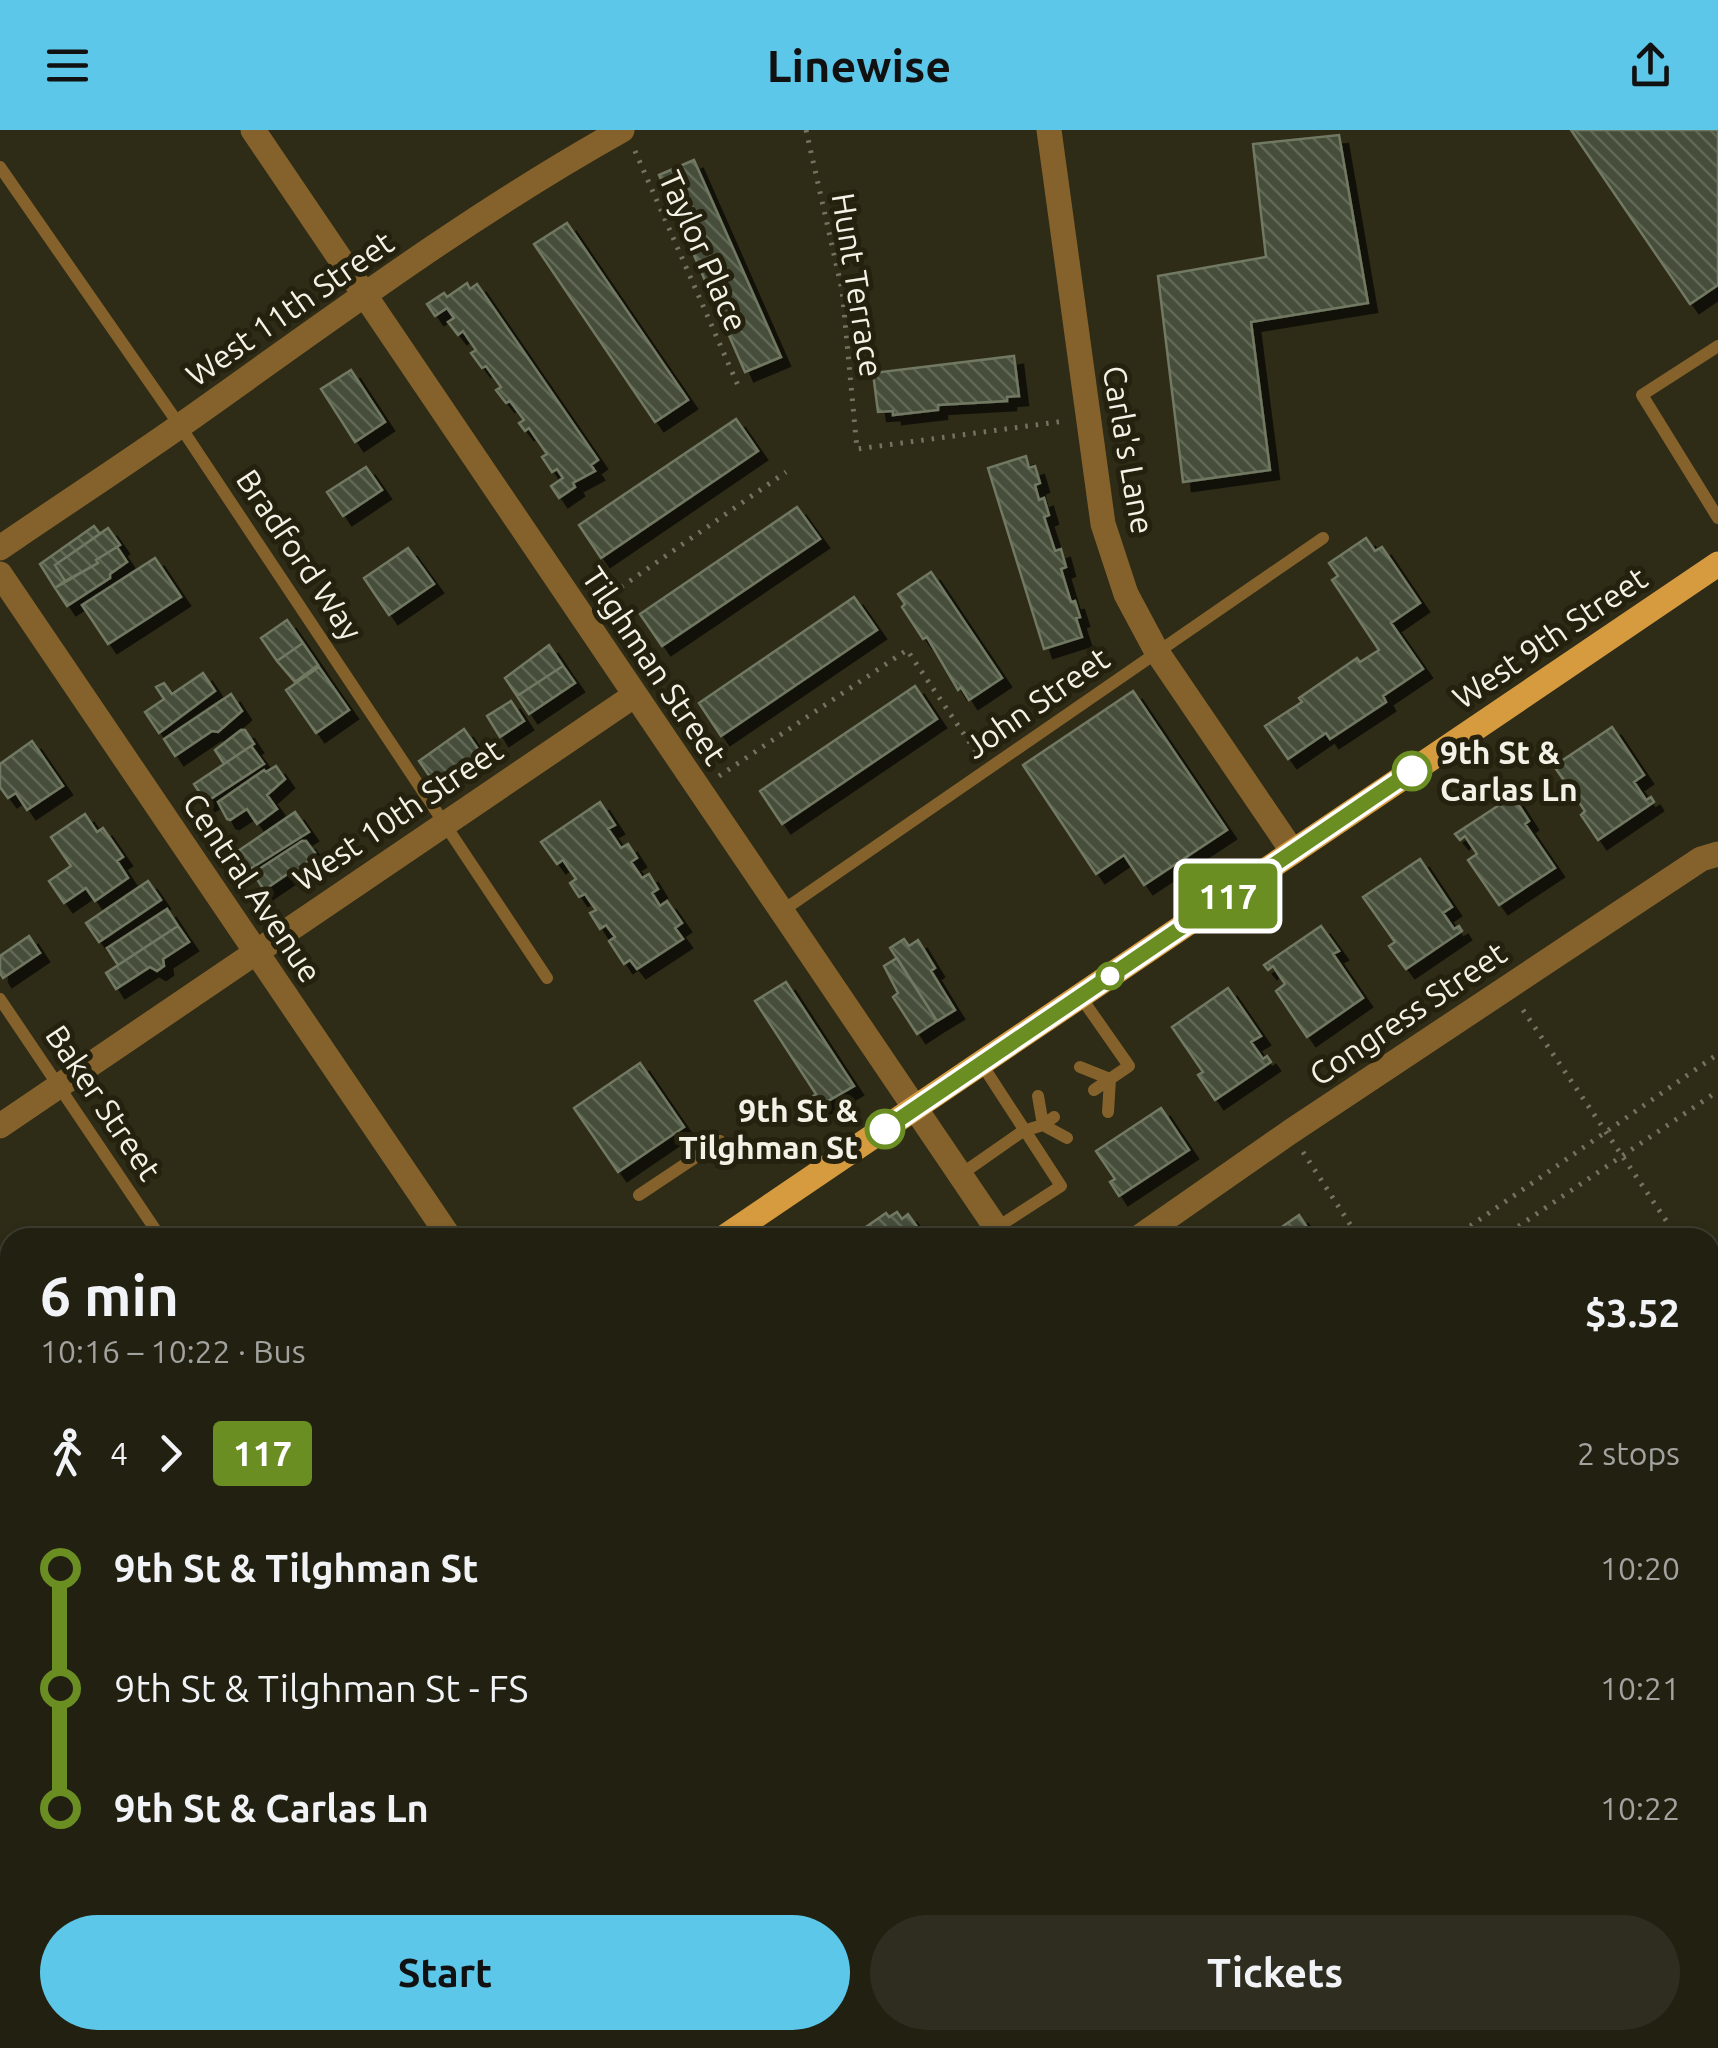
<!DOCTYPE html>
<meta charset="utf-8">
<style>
body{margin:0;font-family:Ubuntu,sans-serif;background:#2e2d1f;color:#f1f3f6;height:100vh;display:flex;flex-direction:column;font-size:38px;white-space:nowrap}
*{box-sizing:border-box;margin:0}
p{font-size:32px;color:#a2a39f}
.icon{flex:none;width:55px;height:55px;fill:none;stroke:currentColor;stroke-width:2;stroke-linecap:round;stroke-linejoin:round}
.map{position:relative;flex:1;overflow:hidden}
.panel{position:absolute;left:0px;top:1098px;width:1720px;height:822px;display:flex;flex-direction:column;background:#222011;border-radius:30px 30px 0 0;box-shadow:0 2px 8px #0004,0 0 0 2px #3f3e31}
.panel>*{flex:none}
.badge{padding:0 20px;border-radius:8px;font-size:35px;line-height:65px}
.map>.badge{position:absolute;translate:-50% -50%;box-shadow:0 0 0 5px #fff}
.legs{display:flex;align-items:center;gap:15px;height:110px;padding:0 40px;font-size:32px}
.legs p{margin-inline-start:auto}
.head{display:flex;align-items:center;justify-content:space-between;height:170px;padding:0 40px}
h1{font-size:55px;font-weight:700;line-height:75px}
.cta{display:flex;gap:20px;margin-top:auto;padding:20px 40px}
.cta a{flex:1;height:115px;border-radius:60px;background:#5cc7e8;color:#111;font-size:40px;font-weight:700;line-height:115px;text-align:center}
.cta a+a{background:#2e2d1f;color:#f1f3f6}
ul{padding:0 40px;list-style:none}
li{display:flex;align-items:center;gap:35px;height:120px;font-size:38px}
li i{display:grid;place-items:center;width:15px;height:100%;margin:0 12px;background:currentColor}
li i::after{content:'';width:25px;height:25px;margin:-12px;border:8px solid;border-radius:50%;background:#222011}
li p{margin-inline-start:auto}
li:first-child i{background:linear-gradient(#0000 50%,currentColor 0)}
li:last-child i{background:linear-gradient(currentColor 50%,#0000 0)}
header{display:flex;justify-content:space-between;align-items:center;height:130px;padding:0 40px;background:#5cc7e8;color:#111;font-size:45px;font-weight:700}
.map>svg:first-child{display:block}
.building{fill:url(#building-back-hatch);stroke:#717963;stroke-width:2.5;filter:url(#shadow)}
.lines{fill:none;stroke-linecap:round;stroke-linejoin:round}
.path{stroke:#757261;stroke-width:5;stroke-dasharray:2.5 8;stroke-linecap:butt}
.lane{stroke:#85622c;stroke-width:12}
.street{stroke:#85622c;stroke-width:25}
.primary{stroke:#d69b3f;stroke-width:25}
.highway{stroke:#f8b13c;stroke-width:30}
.line-1-casing{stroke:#fff;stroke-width:22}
.line-1{stroke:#6b8e23;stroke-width:15}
.stop-1-dot{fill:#fff;stroke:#6b8e23;stroke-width:5}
.labels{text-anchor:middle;stroke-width:10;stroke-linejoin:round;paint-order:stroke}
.street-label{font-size:32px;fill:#f4f2e6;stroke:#24210e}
.stop-label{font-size:32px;font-weight:bold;fill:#f4f2e6;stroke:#24210e;text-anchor:start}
</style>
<header><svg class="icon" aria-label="menu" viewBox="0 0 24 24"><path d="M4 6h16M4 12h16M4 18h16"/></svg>Linewise<svg class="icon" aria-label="share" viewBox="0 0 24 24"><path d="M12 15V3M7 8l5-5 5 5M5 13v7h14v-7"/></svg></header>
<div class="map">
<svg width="1718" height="1918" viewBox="0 0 1718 1918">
<defs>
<pattern id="building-back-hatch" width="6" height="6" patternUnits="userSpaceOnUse" patternTransform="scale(2.5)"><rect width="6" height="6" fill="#474e3b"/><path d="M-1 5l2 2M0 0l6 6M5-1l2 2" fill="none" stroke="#626857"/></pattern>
<filter id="shadow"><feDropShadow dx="9" dy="9" stdDeviation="0" flood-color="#0009"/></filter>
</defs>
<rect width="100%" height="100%" fill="#2e2b17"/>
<path class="building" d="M1571,0H1718V155L1690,174Z
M1339,5L1368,173L1251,192L1270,340L1183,352L1158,146L1266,127L1253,14Z
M694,30L781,227L745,242L659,45Z
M567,93L688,270L655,292L534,114Z
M467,153L470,159L477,154L598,330L591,335L595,341L573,353L575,357L559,368L551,356L563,348L557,339L552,342L542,327L547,324L529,298L525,301L519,293L524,290L510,271L506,273L496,260L501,257L486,236L482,238L471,223L476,220L463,201L458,205L448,192L454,188L447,178L435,186L427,174L444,163L447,167Z
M1014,226L1019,266L1007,267V271L938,275V280L893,285V281L878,282L873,243Z
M351,240L385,292L355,312L321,259Z
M736,289L758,321L601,428L579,395Z
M1026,326L1029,338L1035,336L1040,353L1035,355L1039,370L1044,368L1049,385L1044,387L1055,421L1061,419L1066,437L1061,439L1071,472L1075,471L1080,487L1076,488L1082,507L1044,519L988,338Z
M366,337L382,360L343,386L327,362Z
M797,377L820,409L662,516L640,484Z
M94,396L100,404L55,435L65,451L55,458L40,434Z
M108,398L120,415L96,430L98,433L65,451L55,435Z
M1366,408L1375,421L1382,417L1420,473L1391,493L1423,539L1383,566L1386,572L1330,609L1326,603L1288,629L1265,596L1302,572L1299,568L1357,528L1360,532L1379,520L1332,450L1338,446L1329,433Z
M117,417L127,432L110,444V448L67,476L55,458L98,433L96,430Z
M408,418L434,454L389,485L364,448Z
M155,428L181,467L108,514L82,475Z
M931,442L1002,548L969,570L961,557L958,560L927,507L923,509L902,477L905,474L898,464Z
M854,467L877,500L721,606L699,573Z
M287,490L303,513L277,531L261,508Z
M303,513L318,535L295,552L277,531Z
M549,515L563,536L517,566L505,548Z
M563,536L575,553L529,584L517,566Z
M319,537L349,580L316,603L286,560Z
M203,543L215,561L159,603L145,582L164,569L156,557L164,553L172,564Z
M915,556L937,589L782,694L760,661Z
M1133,561L1227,700L1144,755L1124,725L1096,744L1023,635Z
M231,564L242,581L218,602L212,601L175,626L164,609Z
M511,571L524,591L500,607L487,586Z
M1612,597L1644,645L1634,652L1646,670L1651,667L1654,672L1598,710L1581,685L1585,681L1554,636Z
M464,599L480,622L435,654L419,631Z
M241,600H245L254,614L224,634L215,620Z
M32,611L63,656L27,680L16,663L8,668L0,657V634Z
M251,616L264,634L206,672L194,654Z
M276,636L285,649L267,665L277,679L257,694L247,679L230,690L227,689L218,672L264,640L266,642Z
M1513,666L1529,691L1525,694L1555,738L1499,775L1468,730L1477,724L1465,706L1460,710L1455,704Z
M600,672L615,695L608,699L621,718L628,714L637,728L631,732L642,748L649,744L658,759L652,763L660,776L667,771L682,793L675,798L683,809L637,839L630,830L624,834L609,811L615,807L606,795L600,799L590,783L596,780L585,764L579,767L570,753L576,749L563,730L557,734L541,712Z
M295,682L309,702L250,739L238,721Z
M85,684L97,702L103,698L123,727L117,731L128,748L95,771L86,758L64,773L49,751L71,736L51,707Z
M302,711H306L315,723L313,727L290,746L289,743L264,760L253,743Z
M1420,729L1452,777L1443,783L1454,799L1459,796L1462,801L1406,839L1389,816L1395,812L1363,767Z
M148,751L161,770L99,812L86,793Z
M167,779L178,796L118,835L107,818Z
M178,796L189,812L163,829L164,836L157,841L150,837L116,859L106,843Z
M1321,796L1339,821L1333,824L1363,868L1307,907L1276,861L1285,854L1273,836L1268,840L1264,835Z
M29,806L40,823L3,848L0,843V826Z
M904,809L909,816L918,810L935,838L931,841L955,880L937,891L890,818Z
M897,828L937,891L917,904L893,867L898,863L884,836Z
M786,852L854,956L814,979L808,970L816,964L755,871Z
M1228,858L1261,906L1251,912L1263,929L1267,926L1271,932L1215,970L1198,945L1203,942L1172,897Z
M640,933L684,997L618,1042L574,978Z
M1161,978L1189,1020L1119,1066L1110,1052L1115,1049L1096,1021Z
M897,1082L902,1089L908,1084L925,1108H865L860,1101L886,1083L889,1087Z
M1299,1085L1314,1108H1266Z
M677,1910H831L818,1918H682Z"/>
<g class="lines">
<path class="path" d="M806,0L842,160L857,319L1065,291
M635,21L740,260
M604,469L786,342
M719,646L907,520L976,622
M1523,880L1678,1108
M1303,1022L1359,1108
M1453,1108L1718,924
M1501,1108L1718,961"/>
<path class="lane" d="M0,37L180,296L547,848
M1718,216L1642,265L1718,388
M782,781L1323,408
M1080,866L1129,936L1110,949L1108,982
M0,869L161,1108
M981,933L1061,1056L996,1098
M1080,937L1110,949L1094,960
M1054,987L1043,995L1067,1008
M960,1045L1023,1001L1043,995L1038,966
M639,1065L720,1011
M1710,1728L1718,1723"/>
<path class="street" d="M253,0L1003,1108
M1049,0L1103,394L1126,464L1157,522L1293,722
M0,418C61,376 123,336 184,293C327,192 468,86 622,0
M0,444L450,1108
M0,996L635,565
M1138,1108L1290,1002L1701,729L1718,724
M1710,1185L1718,1180
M0,1299L10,1314
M1710,1462L1718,1457
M417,1910L422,1918
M996,1910L1002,1918
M1547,1910L1553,1918
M1038,1918L1050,1910"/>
<path class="primary" d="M723,1108L1718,434
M0,1579L10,1573
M0,1625L10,1618"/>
<path class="highway" d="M0,1846L10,1850
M99,1910L106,1918
M203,1918L205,1910
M235,1918L236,1910"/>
</g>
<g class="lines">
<g class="line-1-casing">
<path id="line-1" d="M885,999L1412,641"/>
</g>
<use href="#line-1" class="line-1"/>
</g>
<g class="stop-1-dot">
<circle cx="1412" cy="641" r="18"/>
<circle cx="1110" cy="846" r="12"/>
<circle cx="885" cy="999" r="18"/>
</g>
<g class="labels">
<g class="street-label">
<text transform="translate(703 121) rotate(66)" y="11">Taylor Place</text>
<text transform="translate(857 155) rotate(81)" y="11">Hunt Terrace</text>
<text transform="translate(290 179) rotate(-35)" y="11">West 11th Street</text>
<text transform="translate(1128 320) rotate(80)" y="11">Carla's Lane</text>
<text transform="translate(299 425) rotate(56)" y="11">Bradford Way</text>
<text transform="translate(1550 508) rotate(-34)" y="11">West 9th Street</text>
<text transform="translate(654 536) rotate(56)" y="11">Tilghman Street</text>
<text transform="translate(1037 573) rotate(-35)" y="11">John Street</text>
<text transform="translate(398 685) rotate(-34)" y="11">West 10th Street</text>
<text transform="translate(252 758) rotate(56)" y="11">Central Avenue</text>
<text transform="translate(1408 884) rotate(-34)" y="11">Congress Street</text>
<text transform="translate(103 973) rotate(56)" y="11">Baker Street</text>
</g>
<g class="stop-label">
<text x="1440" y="634">9th St &amp;<tspan x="1440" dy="37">Carlas Ln</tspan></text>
<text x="858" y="992" text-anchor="end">9th St &amp;<tspan x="858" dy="37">Tilghman St</tspan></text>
</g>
</g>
</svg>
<b class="badge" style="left:1228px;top:766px;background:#6b8e23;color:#fff">117</b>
<section class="panel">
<div class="head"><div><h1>6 min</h1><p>10:16 – 10:22 · Bus</p></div><b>$3.52</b></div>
<div class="legs"><svg class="icon" aria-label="walk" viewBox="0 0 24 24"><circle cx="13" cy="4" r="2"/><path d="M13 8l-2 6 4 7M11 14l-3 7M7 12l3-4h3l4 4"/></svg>4<svg class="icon" aria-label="forward" viewBox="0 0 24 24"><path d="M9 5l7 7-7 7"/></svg><b class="badge" style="background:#6b8e23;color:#fff">117</b><p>2 stops</p></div>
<ul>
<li><i style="color:#6b8e23"></i><b>9th St &amp; Tilghman St</b><p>10:20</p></li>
<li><i style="color:#6b8e23"></i><span>9th St &amp; Tilghman St - FS</span><p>10:21</p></li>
<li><i style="color:#6b8e23"></i><b>9th St &amp; Carlas Ln</b><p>10:22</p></li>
</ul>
<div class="cta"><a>Start</a><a>Tickets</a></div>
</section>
</div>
